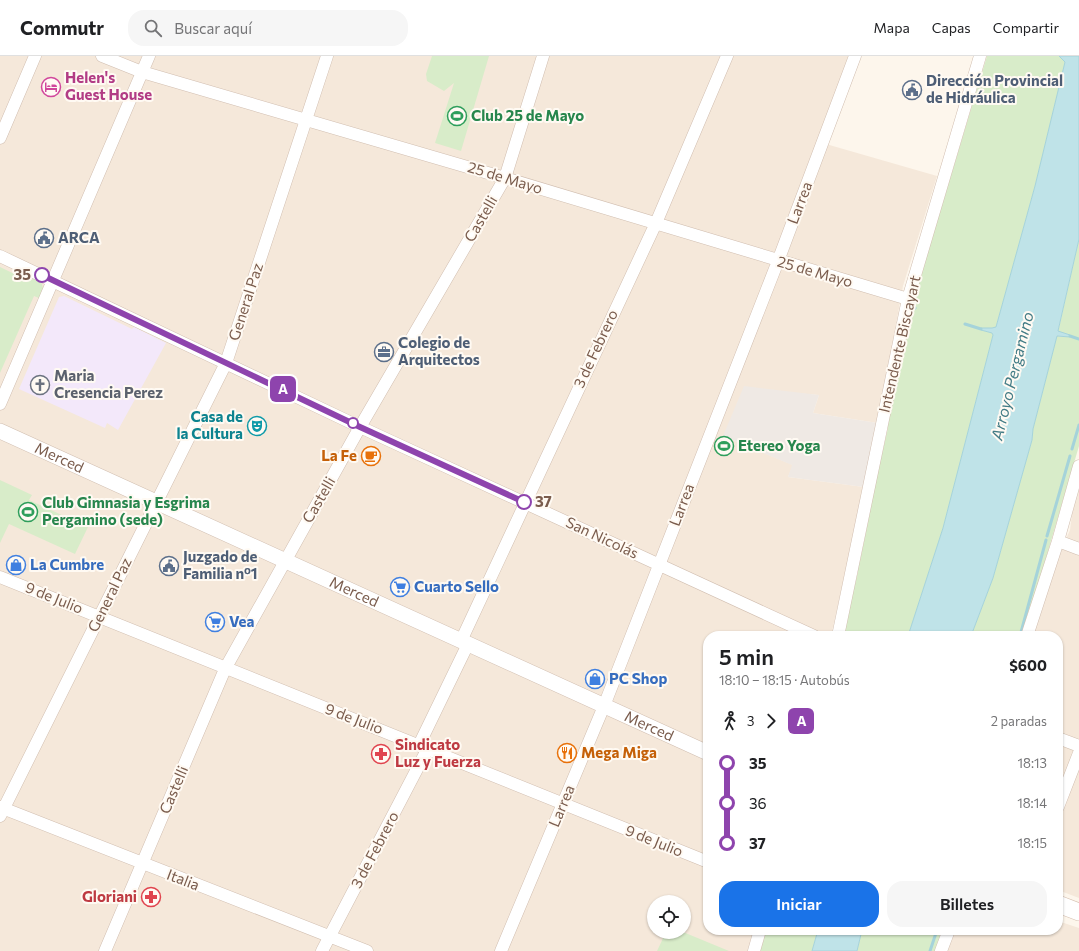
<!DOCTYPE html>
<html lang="es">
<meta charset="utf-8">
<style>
body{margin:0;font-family:Commissioner,sans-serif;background:#f6f6f6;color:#202124;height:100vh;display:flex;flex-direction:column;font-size:15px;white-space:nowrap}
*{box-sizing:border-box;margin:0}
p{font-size:13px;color:#757577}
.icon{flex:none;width:22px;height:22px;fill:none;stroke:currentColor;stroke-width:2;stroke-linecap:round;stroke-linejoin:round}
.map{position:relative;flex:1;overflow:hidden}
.drawer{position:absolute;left:703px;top:575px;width:360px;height:304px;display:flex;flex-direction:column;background:#fff;border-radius:16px;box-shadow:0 1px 3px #0004}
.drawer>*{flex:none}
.badge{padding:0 8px;border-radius:6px;font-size:14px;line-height:26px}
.controls{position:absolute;left:647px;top:839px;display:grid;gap:8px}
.controls a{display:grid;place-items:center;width:44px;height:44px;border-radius:50%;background:#fff;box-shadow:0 1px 3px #0004;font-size:20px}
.map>.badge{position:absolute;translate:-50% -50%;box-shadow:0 0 0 2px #fff}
.legs{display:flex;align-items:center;gap:6px;height:44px;padding:0 16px;font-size:13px}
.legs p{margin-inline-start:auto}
.head{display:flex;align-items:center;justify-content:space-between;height:68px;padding:0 16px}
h1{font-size:22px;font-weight:600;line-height:30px}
.button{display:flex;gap:8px;margin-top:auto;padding:8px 16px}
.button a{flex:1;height:46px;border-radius:16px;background:#1a73e8;color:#fff;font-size:16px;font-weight:600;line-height:46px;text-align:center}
.button a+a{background:#f6f6f6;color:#202124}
ul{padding:0 16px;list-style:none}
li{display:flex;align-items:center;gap:14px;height:40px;font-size:15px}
li i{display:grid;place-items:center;width:6px;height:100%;margin:0 5px;background:currentColor}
li i::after{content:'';width:10px;height:10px;margin:-5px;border:3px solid;border-radius:50%;background:#fff}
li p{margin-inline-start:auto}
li:first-child i{background:linear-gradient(#0000 50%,currentColor 0)}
li:last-child i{background:linear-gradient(currentColor 50%,#0000 0)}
header{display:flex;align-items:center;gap:24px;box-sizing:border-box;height:56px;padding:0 20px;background:#fff;border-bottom:1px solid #e0e0e0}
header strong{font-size:19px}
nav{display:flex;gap:22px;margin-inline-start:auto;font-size:14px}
.search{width:280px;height:36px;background:#f6f6f6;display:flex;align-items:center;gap:10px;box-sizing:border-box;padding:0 14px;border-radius:16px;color:#757577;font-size:15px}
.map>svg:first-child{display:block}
.residential{fill:#f5e8da;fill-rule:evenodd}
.industrial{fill:#efe9e4}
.education{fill:#f3e8fa}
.green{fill:#d8ecc9}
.water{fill:#bfe3e8;stroke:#a5d3da}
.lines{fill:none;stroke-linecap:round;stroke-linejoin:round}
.stream{stroke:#a5d3da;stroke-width:3}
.minor-casing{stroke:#d1beb0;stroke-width:13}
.tertiary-casing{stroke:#d1beb0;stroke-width:16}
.secondary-casing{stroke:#d6c0b0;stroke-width:18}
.minor{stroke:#fff;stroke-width:12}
.tertiary{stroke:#fff;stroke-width:15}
.secondary{stroke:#fff;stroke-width:17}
.line-1-casing{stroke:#fff;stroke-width:9}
.line-1{stroke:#8e44ad;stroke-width:6}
.stop-1-dot{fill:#fff;stroke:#8e44ad;stroke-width:2}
.labels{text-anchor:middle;stroke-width:4;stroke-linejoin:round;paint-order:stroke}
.hotel-label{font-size:15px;font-weight:bold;fill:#b23c85;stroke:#fffaf3;text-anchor:start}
.service-label{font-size:15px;font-weight:bold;fill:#4e5e75;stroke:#fffaf3;text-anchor:start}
.leisure-label{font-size:15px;font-weight:bold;fill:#27864d;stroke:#fffaf3;text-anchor:start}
.street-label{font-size:15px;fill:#7a5c4d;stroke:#fffaf3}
.stop-label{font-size:15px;font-weight:bold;fill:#7a5c4d;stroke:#fffaf3;text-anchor:end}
.worship-label{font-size:15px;font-weight:bold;fill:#5b616d;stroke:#fffaf3;text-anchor:start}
.culture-label{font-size:15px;font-weight:bold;fill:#0d838f;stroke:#fffaf3;text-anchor:end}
.food-label{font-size:15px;font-weight:bold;fill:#c56008;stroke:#fffaf3;text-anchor:end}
.shop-label{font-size:15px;font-weight:bold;fill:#366cbe;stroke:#fffaf3;text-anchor:start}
.health-label{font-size:15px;font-weight:bold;fill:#be3a42;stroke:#fffaf3;text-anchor:start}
.water-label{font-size:16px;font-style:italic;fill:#437c86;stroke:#fffaf3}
</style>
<header>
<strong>Commutr</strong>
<div class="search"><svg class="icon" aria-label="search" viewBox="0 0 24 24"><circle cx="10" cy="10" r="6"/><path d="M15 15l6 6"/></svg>Buscar aquí</div>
<nav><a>Mapa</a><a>Capas</a><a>Compartir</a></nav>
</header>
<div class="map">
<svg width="1079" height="895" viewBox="0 0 1079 895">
<rect width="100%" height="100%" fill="#fdf6ec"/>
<path class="residential" d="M0,0H851L819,86L937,120L903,230L878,367L813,357L819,339L795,337L723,380L793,409L788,421L864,431L831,580H708V874H755L749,895H0ZM654,846H684V876H654Z
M1079,424V842L1058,834V580H1032L1061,494L1070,474L1074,442Z
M1058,865L1079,872V895H938L946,874H1058Z"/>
<path class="industrial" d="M744,330L819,339L813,357L878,367L864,431L788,421L792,409L723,380Z"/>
<path class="education" d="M64,240L132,273L134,271L166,287L118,374L107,367L105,372L19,333L59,241Z"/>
<path class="green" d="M432,0H489L461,95L435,87L454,27L444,35L427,25L426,18Z
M987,0H1059L1065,6L1035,130L996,271L992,272H981V274L992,277L993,279L943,472L908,580H844L843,576L858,516L856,510L860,505L870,456L869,454L888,372L886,368L888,358L891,357L892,352L890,350L893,337H895L918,229Z
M1079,183V390L1023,580H971L993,522L1032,384L1033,373L1057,280L1064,281L1070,279L1058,276Z
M0,211L29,225L32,220L41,225L43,232L39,242L34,240L0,317Z
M0,424L32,439L29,444L88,471L75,498L9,468L0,487Z
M766,874H818L812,895H760Z
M862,874H943L935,895H857Z
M666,876H683L729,895H657Z"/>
<path class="water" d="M1059,0H1079V183L1058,275L1070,279V281L1057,280L1033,373L1032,384L993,522L971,580H908L943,472L993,279L992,277L981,274V272H992L996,271L1035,130L1065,6Z
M818,874H862L857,895H812Z"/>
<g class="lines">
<path class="stream" d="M913,251L915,252
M965,268L981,273
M1070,280L1079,283
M1072,393L1079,369
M1047,480L1070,400
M1020,580L1046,484
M930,895L937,874"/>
<g class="minor-casing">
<path id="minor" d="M102,0L142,16L505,122L908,243
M0,82L35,0
M0,200L360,371L814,580
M0,348L149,0
M1058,485L1079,493
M0,521L708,806
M838,580L908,243L980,0
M1027,580L1058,485L1079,410
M461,585L656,167L727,0
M1058,682L1079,690
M419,689L468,588
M0,751L367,895
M1058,751L1079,697
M0,760L226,307L327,0
M105,895L225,613L360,371L505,122L543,0
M322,895L428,692
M501,895L604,650L778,205L855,0
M754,895L760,874
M941,895L949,874"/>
</g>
<g class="tertiary-casing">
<g id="tertiary">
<path id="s1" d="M0,375L708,697"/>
</g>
</g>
<g class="secondary-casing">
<path id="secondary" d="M1058,848L1079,856"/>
</g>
<use href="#minor" class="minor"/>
<use href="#tertiary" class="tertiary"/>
<use href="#secondary" class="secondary"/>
</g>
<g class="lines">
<g class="line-1-casing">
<path id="line-1" d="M42,219L360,371L524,446"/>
</g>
<use href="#line-1" class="line-1"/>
</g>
<defs>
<g id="hotel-ring" transform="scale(1)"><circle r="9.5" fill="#fffaf3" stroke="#d1479c" stroke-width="1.5"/><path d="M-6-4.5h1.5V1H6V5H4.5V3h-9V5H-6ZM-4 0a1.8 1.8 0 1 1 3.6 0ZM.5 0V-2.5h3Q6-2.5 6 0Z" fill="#d1479c"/></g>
<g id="civic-ring" transform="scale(1)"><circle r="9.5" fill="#fffaf3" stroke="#5c6f8a" stroke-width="1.5"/><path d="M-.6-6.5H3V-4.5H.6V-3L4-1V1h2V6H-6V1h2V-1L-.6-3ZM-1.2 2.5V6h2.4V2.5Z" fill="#5c6f8a"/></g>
<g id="stadium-ring" transform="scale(1)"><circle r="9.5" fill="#fffaf3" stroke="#2e9e5b" stroke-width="1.5"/><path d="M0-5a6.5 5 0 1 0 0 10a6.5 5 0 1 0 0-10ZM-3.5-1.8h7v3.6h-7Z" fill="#2e9e5b"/></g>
<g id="office-ring" transform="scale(1)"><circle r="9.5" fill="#fffaf3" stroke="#5c6f8a" stroke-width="1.5"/><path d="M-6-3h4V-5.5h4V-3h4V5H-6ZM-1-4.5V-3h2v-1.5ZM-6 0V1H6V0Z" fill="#5c6f8a"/></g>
<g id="church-ring" transform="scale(1)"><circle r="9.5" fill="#fffaf3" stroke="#6b7280" stroke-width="1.5"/><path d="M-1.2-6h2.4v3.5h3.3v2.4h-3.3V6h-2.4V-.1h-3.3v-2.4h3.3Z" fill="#6b7280"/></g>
<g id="theatre-ring" transform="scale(1)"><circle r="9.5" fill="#fffaf3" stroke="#0f9aa8" stroke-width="1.5"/><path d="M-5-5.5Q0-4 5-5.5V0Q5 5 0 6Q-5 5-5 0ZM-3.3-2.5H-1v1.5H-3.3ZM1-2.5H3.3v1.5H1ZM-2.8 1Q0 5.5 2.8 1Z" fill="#0f9aa8"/></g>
<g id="cafe-ring" transform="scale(1)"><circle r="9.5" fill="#fffaf3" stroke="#e8710a" stroke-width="1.5"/><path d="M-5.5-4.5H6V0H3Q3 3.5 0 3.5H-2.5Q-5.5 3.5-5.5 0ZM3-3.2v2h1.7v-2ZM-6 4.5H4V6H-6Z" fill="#e8710a"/></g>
<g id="shop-ring" transform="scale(1)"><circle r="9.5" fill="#fffaf3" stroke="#3f7fe0" stroke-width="1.5"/><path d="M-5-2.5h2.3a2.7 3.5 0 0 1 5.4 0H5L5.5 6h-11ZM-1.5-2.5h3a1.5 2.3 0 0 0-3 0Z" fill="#3f7fe0"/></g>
<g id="supermarket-ring" transform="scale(1)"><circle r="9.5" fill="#fffaf3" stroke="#3f7fe0" stroke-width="1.5"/><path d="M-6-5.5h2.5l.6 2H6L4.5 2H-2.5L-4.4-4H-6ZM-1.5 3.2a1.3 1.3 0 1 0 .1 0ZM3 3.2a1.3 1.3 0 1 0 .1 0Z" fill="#3f7fe0"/></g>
<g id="restaurant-ring" transform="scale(1)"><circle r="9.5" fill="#fffaf3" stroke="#e8710a" stroke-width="1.5"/><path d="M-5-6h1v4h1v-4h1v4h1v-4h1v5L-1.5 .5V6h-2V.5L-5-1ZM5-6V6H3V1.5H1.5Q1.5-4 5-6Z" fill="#e8710a"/></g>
<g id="pharmacy-ring" transform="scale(1)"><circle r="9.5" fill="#fffaf3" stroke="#e0444e" stroke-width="1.5"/><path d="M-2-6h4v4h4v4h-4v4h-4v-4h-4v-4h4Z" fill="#e0444e"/></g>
</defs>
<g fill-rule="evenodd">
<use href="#hotel-ring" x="51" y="31"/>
<use href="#civic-ring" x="912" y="34"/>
<use href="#stadium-ring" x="457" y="60"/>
<use href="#civic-ring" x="44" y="182"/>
<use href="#office-ring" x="384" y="296"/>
<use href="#church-ring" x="40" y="329"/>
<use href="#theatre-ring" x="257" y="370"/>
<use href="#stadium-ring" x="724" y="390"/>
<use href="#cafe-ring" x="371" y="400"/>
<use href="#stadium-ring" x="28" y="456"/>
<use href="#shop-ring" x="16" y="509"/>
<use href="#civic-ring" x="169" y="510"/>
<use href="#supermarket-ring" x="400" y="531"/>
<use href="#supermarket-ring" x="215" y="566"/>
<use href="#shop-ring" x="595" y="623"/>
<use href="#restaurant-ring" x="567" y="697"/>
<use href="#pharmacy-ring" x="381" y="698"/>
<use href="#pharmacy-ring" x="151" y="841"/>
</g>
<g class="stop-1-dot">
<circle cx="42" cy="219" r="7"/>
<circle cx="353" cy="367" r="5"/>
<circle cx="524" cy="446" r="7"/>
</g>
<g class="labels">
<g class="hotel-label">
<text x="65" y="27">Helen's<tspan x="65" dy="17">Guest House</tspan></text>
</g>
<g class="service-label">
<text x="926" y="30">Dirección Provincial<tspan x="926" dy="17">de Hidráulica</tspan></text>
<text x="58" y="187">ARCA</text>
<text x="398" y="292">Colegio de<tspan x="398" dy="17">Arquitectos</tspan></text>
<text x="183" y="506">Juzgado de<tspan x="183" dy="17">Familia nº1</tspan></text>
</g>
<g class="leisure-label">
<text x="471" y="65">Club 25 de Mayo</text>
<text x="738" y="395">Etereo Yoga</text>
<text x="42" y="452">Club Gimnasia y Esgrima<tspan x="42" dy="17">Pergamino (sede)</tspan></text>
</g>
<g class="street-label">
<text transform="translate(505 122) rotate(17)" y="5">25 de Mayo</text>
<text transform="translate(800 147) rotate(-69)" y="5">Larrea</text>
<text transform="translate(481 163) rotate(-60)" y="5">Castelli</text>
<text transform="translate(815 216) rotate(16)" y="5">25 de Mayo</text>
<text transform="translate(246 246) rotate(-72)" y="5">General Paz</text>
<text transform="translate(900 288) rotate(-77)" y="5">Intendente Biscayart</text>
<text transform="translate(596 293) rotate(-65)" y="5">3 de Febrero</text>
<text dy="5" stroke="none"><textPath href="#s1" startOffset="65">Merced</textPath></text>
<text transform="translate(319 444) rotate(-60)" y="5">Castelli</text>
<text transform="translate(682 449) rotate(-69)" y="5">Larrea</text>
<text transform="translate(602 482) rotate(25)" y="5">San Nicolás</text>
<text dy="5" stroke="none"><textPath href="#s1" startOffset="389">Merced</textPath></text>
<text transform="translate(110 539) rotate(-64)" y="5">General Paz</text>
<text transform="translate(54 542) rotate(22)" y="5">9 de Julio</text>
<text transform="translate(354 663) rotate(21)" y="5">9 de Julio</text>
<text dy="5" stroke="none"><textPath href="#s1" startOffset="713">Merced</textPath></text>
<text transform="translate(174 734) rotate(-67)" y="5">Castelli</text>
<text transform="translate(562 750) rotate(-67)" y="5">Larrea</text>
<text transform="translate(654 785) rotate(22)" y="5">9 de Julio</text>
<text transform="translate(375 794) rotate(-62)" y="5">3 de Febrero</text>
<text transform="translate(183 824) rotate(21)" y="5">Italia</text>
</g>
<g class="stop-label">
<text x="31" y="224">35</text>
<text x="535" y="451" text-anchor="start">37</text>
</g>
<g class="worship-label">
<text x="54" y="325">Maria<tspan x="54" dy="17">Cresencia Perez</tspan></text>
</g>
<g class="culture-label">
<text x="243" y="366">Casa de<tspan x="243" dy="17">la Cultura</tspan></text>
</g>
<g class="food-label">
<text x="357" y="405">La Fe</text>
<text x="581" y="702" text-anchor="start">Mega Miga</text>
</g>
<g class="shop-label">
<text x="30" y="514">La Cumbre</text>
<text x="414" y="536">Cuarto Sello</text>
<text x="229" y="571">Vea</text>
<text x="609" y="628">PC Shop</text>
</g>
<g class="health-label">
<text x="395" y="694">Sindicato<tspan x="395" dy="17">Luz y Fuerza</tspan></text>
<text x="137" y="846" text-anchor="end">Gloriani</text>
</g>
<g class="water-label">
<text transform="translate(1012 320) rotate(-76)" y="6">Arroyo Pergamino</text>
</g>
</g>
</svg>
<div class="controls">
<a><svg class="icon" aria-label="locate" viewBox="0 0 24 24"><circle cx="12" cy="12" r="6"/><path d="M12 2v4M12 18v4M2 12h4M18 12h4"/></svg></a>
</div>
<b class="badge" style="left:283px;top:333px;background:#8e44ad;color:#fff">A</b>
<section class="drawer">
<div class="head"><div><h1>5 min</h1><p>18:10 – 18:15 · Autobús</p></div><b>$600</b></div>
<div class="legs"><svg class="icon" aria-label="walk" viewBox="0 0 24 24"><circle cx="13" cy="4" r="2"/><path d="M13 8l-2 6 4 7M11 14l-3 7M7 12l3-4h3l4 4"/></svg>3<svg class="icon" aria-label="forward" viewBox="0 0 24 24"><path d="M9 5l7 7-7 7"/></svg><b class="badge" style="background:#8e44ad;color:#fff">A</b><p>2 paradas</p></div>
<ul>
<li><i style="color:#8e44ad"></i><b>35</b><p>18:13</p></li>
<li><i style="color:#8e44ad"></i><span>36</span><p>18:14</p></li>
<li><i style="color:#8e44ad"></i><b>37</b><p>18:15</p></li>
</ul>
<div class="button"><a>Iniciar</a><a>Billetes</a></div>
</section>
</div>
